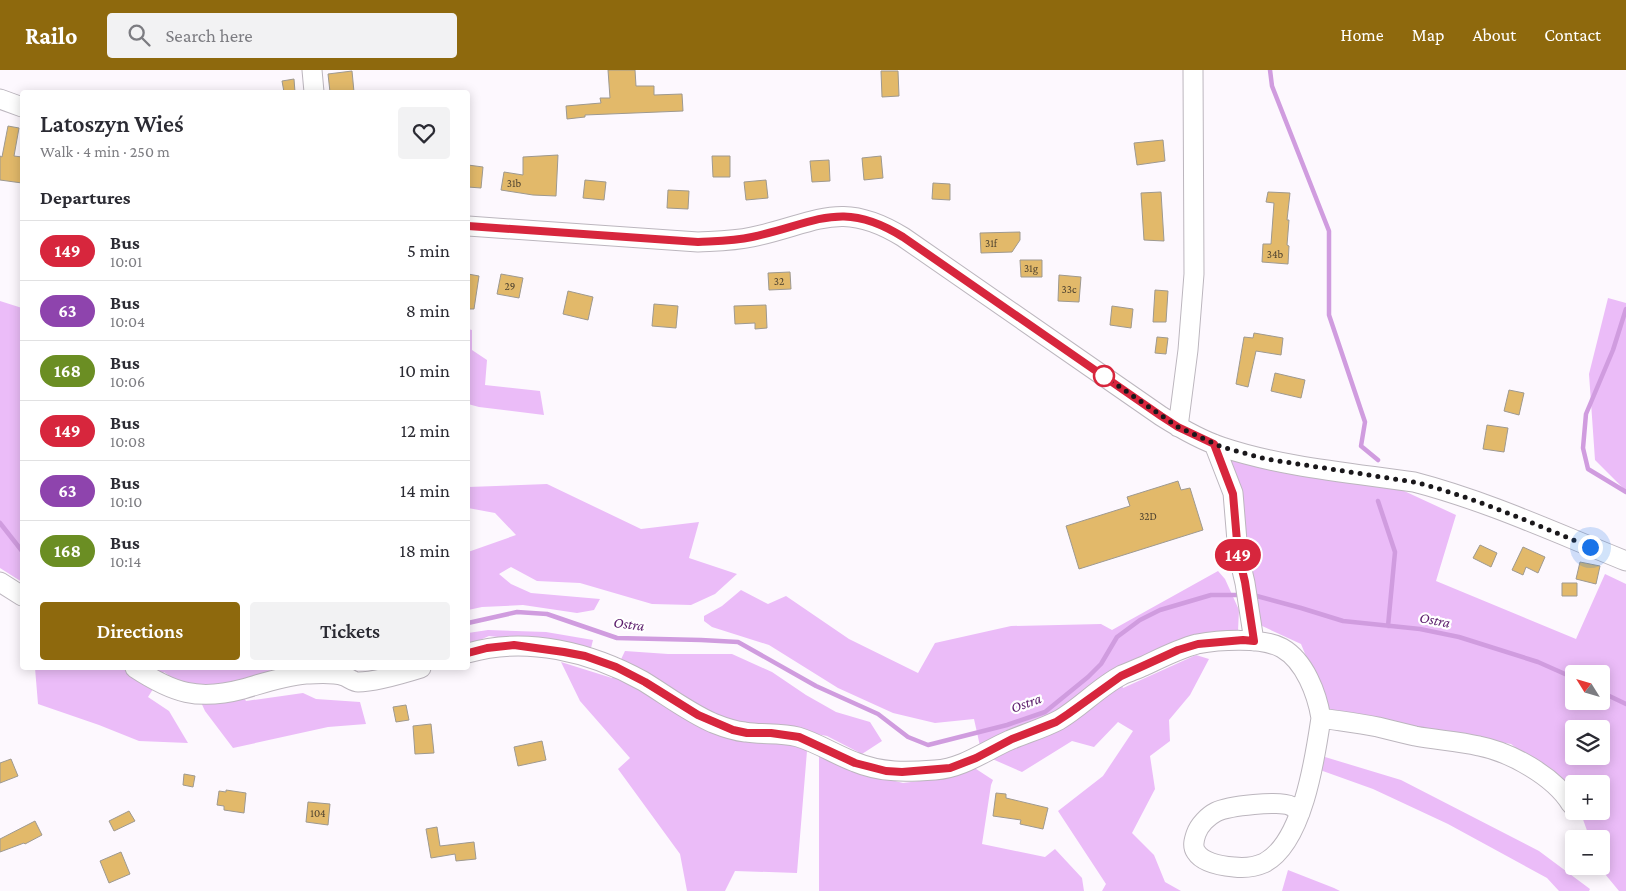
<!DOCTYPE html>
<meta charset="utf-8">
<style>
body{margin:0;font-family:"Crimson Pro",serif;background:#f2f2f3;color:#2b2b33;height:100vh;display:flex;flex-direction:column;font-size:19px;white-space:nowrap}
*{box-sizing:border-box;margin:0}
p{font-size:16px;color:#7c7c81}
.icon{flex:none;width:28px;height:28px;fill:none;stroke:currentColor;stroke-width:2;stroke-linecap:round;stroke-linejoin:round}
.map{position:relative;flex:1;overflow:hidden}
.sheet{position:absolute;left:20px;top:20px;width:450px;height:580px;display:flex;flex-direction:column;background:#fff;border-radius:5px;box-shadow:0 2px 12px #0003}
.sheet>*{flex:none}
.badge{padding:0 10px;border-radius:16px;font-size:18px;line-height:32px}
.needle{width:32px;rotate:307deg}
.tools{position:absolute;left:1565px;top:595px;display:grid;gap:10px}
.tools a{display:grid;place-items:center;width:45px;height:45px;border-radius:5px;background:#fff;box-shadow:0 2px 12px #0003;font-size:25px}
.you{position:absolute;width:25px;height:25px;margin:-12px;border:4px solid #fff;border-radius:50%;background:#1a73e8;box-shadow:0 0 0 8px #1a73e833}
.map>.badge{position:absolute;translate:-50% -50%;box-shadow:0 0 0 2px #fff}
h2{padding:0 20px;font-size:19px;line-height:45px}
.round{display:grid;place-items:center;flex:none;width:52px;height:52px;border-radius:5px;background:#f2f2f3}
.head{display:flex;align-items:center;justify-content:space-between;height:85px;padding:0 20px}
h1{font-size:24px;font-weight:600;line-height:38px}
.primary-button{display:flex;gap:10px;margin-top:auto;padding:10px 20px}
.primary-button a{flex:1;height:58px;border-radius:5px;background:#8e690d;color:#fff;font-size:20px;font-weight:600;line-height:58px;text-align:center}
.primary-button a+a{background:#f2f2f3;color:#2b2b33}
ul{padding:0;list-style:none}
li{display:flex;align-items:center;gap:15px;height:60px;padding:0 20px;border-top:1px solid #e1e1e2}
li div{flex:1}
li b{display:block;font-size:19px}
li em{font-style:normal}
li .badge{min-width:55px;font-weight:700;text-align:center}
header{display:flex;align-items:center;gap:30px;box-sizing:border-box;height:70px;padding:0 25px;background:#8e690d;color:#fff}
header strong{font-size:24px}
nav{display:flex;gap:28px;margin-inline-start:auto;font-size:18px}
.search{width:350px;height:45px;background:#f2f2f3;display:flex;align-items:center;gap:12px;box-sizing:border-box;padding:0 18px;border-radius:5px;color:#7c7c81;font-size:19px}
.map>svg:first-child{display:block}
.green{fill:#ebbcf8;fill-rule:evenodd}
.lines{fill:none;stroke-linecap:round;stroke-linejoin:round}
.stream{stroke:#d09cdf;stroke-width:4.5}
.building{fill:#e2b96a;stroke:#9e9990}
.minor-casing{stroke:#bcb6be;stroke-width:21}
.minor{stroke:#fff;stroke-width:19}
.line-casing{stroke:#fff;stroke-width:11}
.line{stroke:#d7263d;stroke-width:8}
.walk{stroke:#1a181b;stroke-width:5;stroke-dasharray:0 9}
.stop-dot{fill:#fff;stroke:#d7263d;stroke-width:2.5}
.labels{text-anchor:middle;stroke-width:4.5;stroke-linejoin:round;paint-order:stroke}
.number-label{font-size:11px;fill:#4c402f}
.water-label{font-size:15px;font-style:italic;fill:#5a1b6a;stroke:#fff}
</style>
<header>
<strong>Railo</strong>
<div class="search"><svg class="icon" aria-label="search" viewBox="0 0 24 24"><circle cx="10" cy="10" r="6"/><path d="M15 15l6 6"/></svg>Search here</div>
<nav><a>Home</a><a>Map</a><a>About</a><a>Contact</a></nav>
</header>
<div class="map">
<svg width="1626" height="821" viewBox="0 0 1626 821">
<rect width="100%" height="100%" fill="#fdf8fe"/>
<path class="green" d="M1608,228L1626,233V421L1595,390L1589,304Z
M0,231L22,238V512L0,498Z
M468,259L472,260V280L487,290L485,315L540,321L544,345L479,337L468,334Z
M1231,390L1402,420L1456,445L1436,511L1576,569L1605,504L1626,514V821H1619L1600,798L1601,769H1590L1580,741H1601V714H1574V723L1511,674L1329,642L1301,574L1260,555ZM1574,604H1601V631H1574ZM1574,659H1601V686H1574Z
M547,414L641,459L699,452L689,488L737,504L715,524L691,535L652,534L580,513L537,511L511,497L499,504L511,514L531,523L600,529L594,540L577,543L523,535L482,537L468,540V482L516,465L495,443L468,438V417Z
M1218,501L1225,509L1239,540L1238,561L1207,562L1116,598L1123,618L1196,585L1209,589L1190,625L1169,650L1170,671L1150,686L1155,719L1132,763L1154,785L1165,812L1181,821H1102L1106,814L1058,741L1103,706L1133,661L1118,652L1094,677L1072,671L1022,702L990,688L980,676L974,649L935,653L893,643L838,618L769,575L712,557L704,551V546L722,536L741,520L768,534L786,526L849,569L918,603L935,573L1011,556L1101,554L1112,560Z
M488,560L546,562L593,570L591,578H567L542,572L489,566L468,575V563Z
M625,581L668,584H732L772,602L806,625L836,642L870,652L882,671L862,684L827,666L780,657L807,681L797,803L735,801L725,821H687L680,784L618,699L630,688L580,631L561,592L612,608Z
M35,598H278L235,613L246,631L303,623L316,629L360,632L366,654L328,657L233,678L205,641L193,615L178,612L164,602L148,627L169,641L188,673L139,671L99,655L38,634Z
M819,686L855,701L903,713L943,708L973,697L993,710L991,715L982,774L1045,787L1055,779L1082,808L1084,821H819Z
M1325,687L1401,710L1539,781L1590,819L1589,821H1559L1547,808L1448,754L1373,719L1320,700Z
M1288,800L1334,818L1340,821H1282Z"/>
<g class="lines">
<path class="stream" d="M1270,0L1272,16L1329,161V245L1365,352L1361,376L1378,390
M1626,239L1613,280L1586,344L1583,378L1588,399L1626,422
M1378,431L1395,482L1388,556
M0,453L22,481
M1253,525L1301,538L1343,551L1420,559L1459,567L1538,592L1574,608
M468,553L517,542L547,544L617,568L701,570L738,572L816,616L878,644L908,667L928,675L1007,655L1045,642L1088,607L1101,594L1117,567L1140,550L1160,540L1211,525H1242
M1601,622L1626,634"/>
</g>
<path class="building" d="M608,0H635L636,16H654V25L682,24L683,41L585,45V47L567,49L566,36L601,33L600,28H610Z
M352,1L354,22H330L328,4Z
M881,1H898L899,26L882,27Z
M294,9L295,22H284L282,11Z
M8,56L19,58L14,86L22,87V113L0,110V86L2,87Z
M1163,70L1165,91L1137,95L1134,73Z
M558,85L556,126L533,125L501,120L504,102L523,105V87Z
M712,86H730V107H713Z
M881,86L883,108L864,110L862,88Z
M829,90L830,111L812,112L810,91Z
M468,95L483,97L481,118L468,117Z
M585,110L606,112L604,130L583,128Z
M766,110L768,128L746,130L744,112Z
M933,113L950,114V130L932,129Z
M668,120L689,121L688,139L667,138Z
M1161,122L1164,171L1144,170L1141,123Z
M1268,122L1290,123L1287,150H1289L1287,175L1289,176L1288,194L1262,192L1263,174H1271L1274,133L1266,132Z
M1020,162V170L1012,182L981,183L980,163Z
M1020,190H1042V207H1021Z
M790,202L791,219L769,220L768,203Z
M468,204L479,206L474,239H468Z
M501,204L523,208L519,228L497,224Z
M1059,205L1081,207L1079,232L1058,231Z
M1155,220L1168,221L1166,252H1153Z
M568,221L593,227L588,250L563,244Z
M654,234L678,236L676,258L652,256Z
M766,235L767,258L755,259V253L735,254L734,236Z
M1112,236L1133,239L1131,258L1110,255Z
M1254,263L1283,268L1281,285L1256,281L1248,317L1236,314L1244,267L1253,268Z
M1157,267L1168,268L1166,284L1155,283Z
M1275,303L1305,310L1301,328L1271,321Z
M1509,320L1524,323L1519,345L1504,341Z
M1487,355L1508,358L1504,382L1483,379Z
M1178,411L1181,420L1190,418L1203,460L1079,499L1066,456L1130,436L1127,427Z
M1480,475L1497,483L1491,497L1473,488Z
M1523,477L1545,487L1538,503L1526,497L1523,505L1512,500Z
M1580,492L1600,496L1596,514L1576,509Z
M1562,513H1577V526H1562Z
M406,635L409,650L396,652L393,637Z
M431,654L434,683L415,684L413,656Z
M542,671L546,690L518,696L514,677Z
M11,689L18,706L0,713V693Z
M184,704L195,706L193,717L183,715Z
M226,720L246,723L244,743L224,740V736L217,735L219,721L226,722Z
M996,723L1006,724V728L1048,738L1043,759L1020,754L1021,750L993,746Z
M308,732L330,734L328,755L306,752Z
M129,741L135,751L114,761L109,751Z
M35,751L42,765L25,774L24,773L0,782V769Z
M437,757L440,776L474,772L476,789L456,791L455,784L431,788L426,759Z
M121,782L130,804L109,813L100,791Z"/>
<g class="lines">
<g class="minor-casing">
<path id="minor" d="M312,0L314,22
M0,29L22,37
M468,156L698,172C716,171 734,171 752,167C815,154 840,128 903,167L1161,346C1180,358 1200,370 1222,377C1281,397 1352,403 1414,412C1487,431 1556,463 1626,491
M1178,357L1188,280L1194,204L1193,0
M1214,374L1233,423L1238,483L1245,513L1254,571
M0,512L22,526
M468,583C526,566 591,582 643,611C666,625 688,642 713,653C723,657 734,661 745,662C763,665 780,662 798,667C818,673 836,685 855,692C881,703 907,702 935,700C963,698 985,681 1010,670C1027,663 1044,658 1059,650C1081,637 1099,617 1122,605C1129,602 1137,599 1144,596C1161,588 1178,579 1197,574C1219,570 1262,567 1282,578C1305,591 1317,624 1321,648C1340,651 1359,653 1378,657C1390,660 1402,663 1415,666C1436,670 1458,671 1479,676C1510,682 1554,706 1571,734
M135,598C173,623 198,631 243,619C264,613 284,606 306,604C318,604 332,602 344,606C349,608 354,612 358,612C375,612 405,603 421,598
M1300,743C1297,741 1294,737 1291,736C1280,730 1228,736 1216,742C1208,746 1199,755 1196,764C1194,770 1192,776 1196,782C1203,793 1222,796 1234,797C1243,798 1255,797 1264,793C1303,773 1315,688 1321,648"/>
</g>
<use href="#minor" class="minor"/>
</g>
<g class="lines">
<g class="line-casing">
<path id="line" d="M468,156L698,172C716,171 734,171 752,167C815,154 841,128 903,167L1161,346L1178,357L1214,374L1233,424L1238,483L1245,512L1254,571L1243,570L1198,574L1178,580L1121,606L1068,644L1056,652L1012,669L976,688L950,698L902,702L886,701L855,693L799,667L771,663H747L733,660L698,645L645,612L616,597L585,586L564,582L514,575L487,578L468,583"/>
</g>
<use href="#line" class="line"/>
<path class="walk" d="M1104,306L1178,357L1222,377L1266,389L1414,412C1474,427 1532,453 1590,477"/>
</g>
<circle class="stop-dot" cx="1104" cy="306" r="10"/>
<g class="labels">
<g class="number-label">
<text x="514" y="117">31b</text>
<text x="991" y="177">31f</text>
<text x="1275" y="188">34b</text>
<text x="1031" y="202">31g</text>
<text x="779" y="215">32</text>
<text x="510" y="220">29</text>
<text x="1069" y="223">33c</text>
<text x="1148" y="450">32D</text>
<text x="318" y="747">104</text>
</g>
<g class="water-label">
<text transform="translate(1435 550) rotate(11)" y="5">Ostra</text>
<text transform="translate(629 554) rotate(7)" y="5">Ostra</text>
<text transform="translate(1026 633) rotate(-20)" y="5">Ostra</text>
</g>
</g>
</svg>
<div class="tools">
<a><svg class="needle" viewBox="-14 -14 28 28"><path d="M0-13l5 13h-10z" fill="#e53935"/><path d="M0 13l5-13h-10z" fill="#7c7c81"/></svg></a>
<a><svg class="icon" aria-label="layers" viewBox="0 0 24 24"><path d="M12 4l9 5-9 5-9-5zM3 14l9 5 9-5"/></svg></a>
<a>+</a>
<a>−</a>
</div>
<div class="you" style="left:1590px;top:477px"></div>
<b class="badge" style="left:1238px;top:485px;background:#d7263d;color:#fff">149</b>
<section class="sheet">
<div class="head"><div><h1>Latoszyn Wieś</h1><p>Walk · 4 min · 250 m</p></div><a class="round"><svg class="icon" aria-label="heart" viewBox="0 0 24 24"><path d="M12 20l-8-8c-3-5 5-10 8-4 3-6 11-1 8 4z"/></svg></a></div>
<h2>Departures</h2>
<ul>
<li><span class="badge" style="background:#d7263d;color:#fff">149</span><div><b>Bus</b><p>10:01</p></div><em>5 min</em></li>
<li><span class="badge" style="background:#8e44ad;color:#fff">63</span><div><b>Bus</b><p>10:04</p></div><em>8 min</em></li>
<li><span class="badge" style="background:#6b8e23;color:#fff">168</span><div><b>Bus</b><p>10:06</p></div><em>10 min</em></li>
<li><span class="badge" style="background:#d7263d;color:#fff">149</span><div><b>Bus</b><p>10:08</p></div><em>12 min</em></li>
<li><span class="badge" style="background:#8e44ad;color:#fff">63</span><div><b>Bus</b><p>10:10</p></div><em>14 min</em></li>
<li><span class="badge" style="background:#6b8e23;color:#fff">168</span><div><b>Bus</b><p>10:14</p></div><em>18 min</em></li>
</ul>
<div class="primary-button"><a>Directions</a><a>Tickets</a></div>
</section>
</div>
